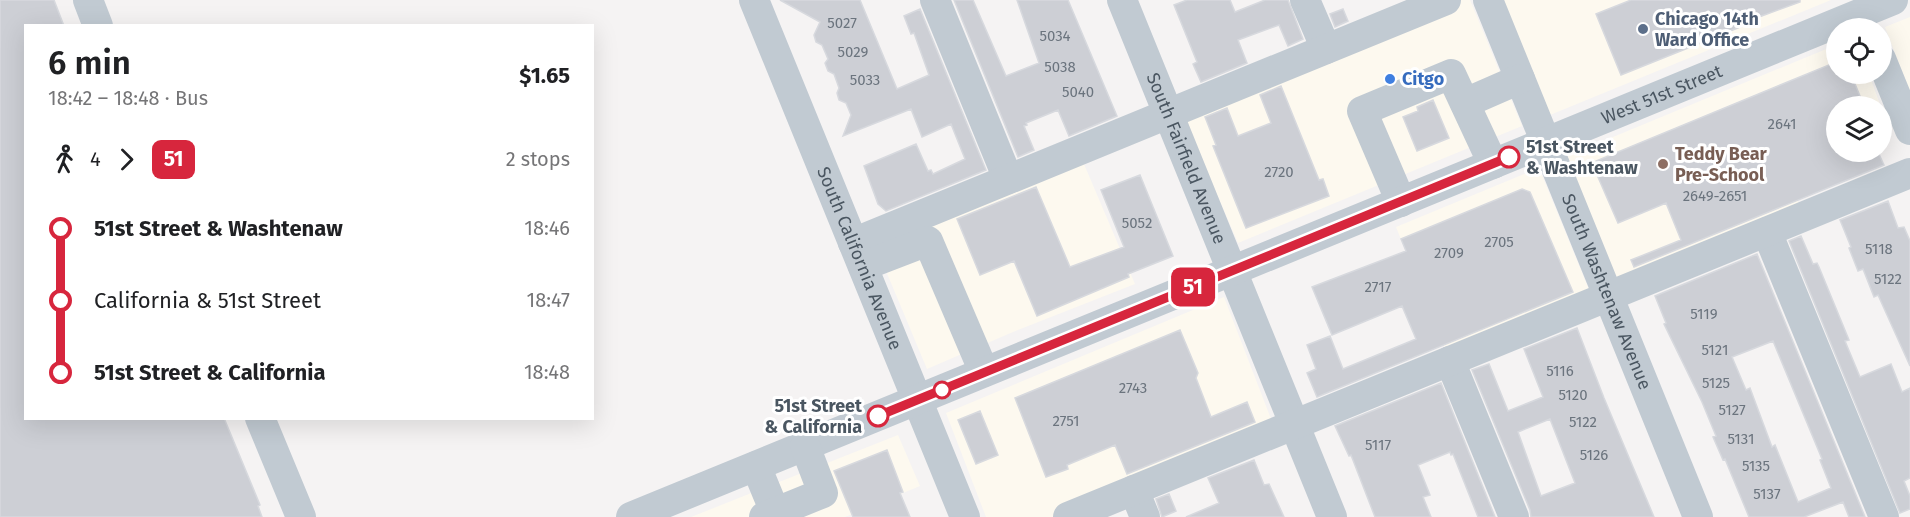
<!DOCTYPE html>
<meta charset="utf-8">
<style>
body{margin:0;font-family:"Fira Sans",sans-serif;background:#f2f2f2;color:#202124;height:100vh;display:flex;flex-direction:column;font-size:22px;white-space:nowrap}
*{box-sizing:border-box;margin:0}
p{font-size:20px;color:#757577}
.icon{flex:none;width:33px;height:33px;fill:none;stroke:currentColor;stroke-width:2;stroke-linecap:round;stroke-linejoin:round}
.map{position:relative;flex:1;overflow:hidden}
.side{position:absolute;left:24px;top:24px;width:570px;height:396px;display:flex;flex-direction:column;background:#fff;border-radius:0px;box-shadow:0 6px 24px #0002}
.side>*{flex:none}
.badge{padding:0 12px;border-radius:9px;font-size:21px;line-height:39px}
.tools{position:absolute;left:1826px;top:18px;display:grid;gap:12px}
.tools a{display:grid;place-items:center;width:66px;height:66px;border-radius:50%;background:#fff;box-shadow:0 6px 24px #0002;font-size:30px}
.map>.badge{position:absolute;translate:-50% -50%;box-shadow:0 0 0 3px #fff}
.legs{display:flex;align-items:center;gap:9px;height:66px;padding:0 24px;font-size:20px}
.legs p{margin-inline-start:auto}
.summary{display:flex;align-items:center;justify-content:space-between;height:102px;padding:0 24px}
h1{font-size:33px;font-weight:600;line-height:45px}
ul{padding:0 24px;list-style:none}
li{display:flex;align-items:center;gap:21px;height:72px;font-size:22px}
li i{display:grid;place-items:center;width:9px;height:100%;margin:0 8px;background:currentColor}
li i::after{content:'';width:15px;height:15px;margin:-8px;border:4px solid;border-radius:50%;background:#fff}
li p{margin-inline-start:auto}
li:first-child i{background:linear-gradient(#0000 50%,currentColor 0)}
li:last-child i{background:linear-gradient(currentColor 50%,#0000 0)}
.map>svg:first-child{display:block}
.commercial{fill:#fdf9ef}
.building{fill:#cdcfd5;stroke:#d7d9de;stroke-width:1.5;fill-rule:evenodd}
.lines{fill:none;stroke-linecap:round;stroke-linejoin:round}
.minor{stroke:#c1cad2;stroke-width:30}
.line-1-casing{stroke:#fff;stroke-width:14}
.line-1{stroke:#d7263d;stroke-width:9}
.service-dot{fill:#5c6f8a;stroke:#fff;stroke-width:2}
.shop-dot{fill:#3f7fe0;stroke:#fff;stroke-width:2}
.stop-1-dot{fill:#fff;stroke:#d7263d;stroke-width:3}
.education-dot{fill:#8d6e63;stroke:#fff;stroke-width:2}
.labels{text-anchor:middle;stroke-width:6;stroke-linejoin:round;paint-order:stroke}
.number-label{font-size:15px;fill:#6b747e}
.service-label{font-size:18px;font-weight:bold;fill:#4e5e75;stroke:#fff;text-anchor:start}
.shop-label{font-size:18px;font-weight:bold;fill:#366cbe;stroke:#fff;text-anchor:start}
.street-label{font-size:18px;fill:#4a5661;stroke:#fff}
.stop-label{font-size:18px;font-weight:bold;fill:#4a5661;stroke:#fff;text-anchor:start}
.education-label{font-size:18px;font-weight:bold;fill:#785e54;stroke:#fff;text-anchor:start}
</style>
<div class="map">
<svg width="1910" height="517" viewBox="0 0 1910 517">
<rect width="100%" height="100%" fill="#f5f3f3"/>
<path class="commercial" d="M1446,0H1470L1522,126L1238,243L1180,109Z
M1503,0H1831L1550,115Z
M1910,17V92L1885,27Z
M1836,45V74H1869L1890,132L1881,136V106H1836V152H1842L1786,174L1805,217L1620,292L1567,156Z
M1078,150L1135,284L1013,332L927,369L871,235Z
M1539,168L1594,302L1450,361L1396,227Z
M1224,297L1276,432L1068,517H986L946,413Z
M898,435L920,486L845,517H691Z"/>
<path class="building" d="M0,0H54L64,26H26V418H224L260,505L258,506L262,517H0Z
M780,0H860L897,89L929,75L914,33L911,34L904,16L920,9L986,170L886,211L878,204L864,166L916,144L928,171L931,170L933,174L965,159L951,124L922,137L911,109L843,136L851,115L846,103L839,100L837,93L839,88L834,74L828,71L825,63L828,59L822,45L816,42L814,35L820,22Z
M954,0H973L1006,76L1039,63L1017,0H1068L1117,116L1069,136L1058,110L1026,123L1027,125L1024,126L1034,150L1018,157Z
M1187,0H1230L1235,12L1265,0H1288L1303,39L1288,46L1279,25L1238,40L1247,63L1201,82L1193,64L1197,62L1174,5Z
M1631,0H1800V2L1759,17L1760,19L1621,75L1596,14Z
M1343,9L1348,21L1335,27L1330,14Z
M1836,62V74H1851L1864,106H1836V152H1878L1884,165L1634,267L1631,260L1681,240L1666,203L1618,223L1594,168L1596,161Z
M1281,86L1319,180L1323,179L1329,196L1246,228L1213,146L1216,145L1205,117L1227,108L1238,136L1271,123L1260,95Z
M1433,100L1449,138L1417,151L1403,117L1418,111L1417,107Z
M1140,175L1173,256L1128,274L1129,277L1037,316L1014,261L980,275L957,219L1036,187L1070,267L1124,247L1101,190Z
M1522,189L1530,192L1573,292L1317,397L1307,373L1316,369L1307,345L1330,336L1343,369L1416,339L1402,306L1332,335L1312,287L1406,251L1401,239Z
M1888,201L1898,228L1904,227L1910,241V366L1878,295L1874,297L1863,269L1858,271L1849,248L1851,247L1840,220Z
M1801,236L1813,264L1817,263L1819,267L1849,340L1845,341L1860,377L1891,364L1902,392L1910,388V478L1904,481L1910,496V509L1900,513L1789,241Z
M1757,254L1865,517H1849L1843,502L1804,517H1749L1725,459L1723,460L1713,437L1716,436L1702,402L1664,324L1666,323L1655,296ZM1773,341L1822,459L1820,460L1831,488L1798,502L1775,445L1772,447L1750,388L1746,390L1732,357Z
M1577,328L1604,398L1654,517H1531L1530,510L1472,370L1489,364L1508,411L1543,397L1524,349ZM1550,419L1575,483L1541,496L1518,432Z
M1180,330L1198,373L1196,378L1211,417L1247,402L1255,422L1127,474L1115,445L1067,465L1068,469L1046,477L1015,398Z
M1441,383L1495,517H1478L1453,454L1451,455L1450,452L1418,465L1430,495L1423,497L1431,517H1375L1351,455L1349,456L1335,426Z
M980,411L998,455L976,464L958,420Z
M887,450L903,492L900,493L910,517H853L834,471Z
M1254,460L1264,485L1269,484L1284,517H1186L1219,503L1208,478Z
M1169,494L1176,511L1162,517L1156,499Z"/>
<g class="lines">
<g class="minor">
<path d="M88,0L98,26"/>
<path id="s1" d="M754,0L965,517"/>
<path d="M935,0L1008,179"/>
<path id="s2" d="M1122,0L1332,517"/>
<path d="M1305,0L1326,49"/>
<path id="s3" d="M1488,0L1698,517"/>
<path d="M1881,59L1910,130"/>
<path d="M1465,103L1520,79"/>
<path d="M1401,202L1362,111L1451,74L1493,164"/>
<path d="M1767,232L1884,517"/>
<path d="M853,243L1446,0"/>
<path d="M863,266L928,241L984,372"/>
<path d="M1450,361L1514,517"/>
<path d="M260,418L301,517"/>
<path d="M756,466L777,517"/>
<path d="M1134,490L1145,517"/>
<path id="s4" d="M631,517L1893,0"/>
<path d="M764,517L823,493L805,446"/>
<path d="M1068,517L1910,173"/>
</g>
</g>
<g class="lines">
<g class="line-1-casing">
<path id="line-1" d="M878,416L1509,157"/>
</g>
<use href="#line-1" class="line-1"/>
</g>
<circle class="service-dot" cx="1643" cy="29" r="6"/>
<circle class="shop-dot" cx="1390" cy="79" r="6"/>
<g class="stop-1-dot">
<circle cx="1509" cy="157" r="10"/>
<circle cx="942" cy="390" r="8"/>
<circle cx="878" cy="416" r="10"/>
</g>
<circle class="education-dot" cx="1663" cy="164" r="6"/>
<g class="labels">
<g class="number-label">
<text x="842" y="28">5027</text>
<text x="1055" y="41">5034</text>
<text x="853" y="57">5029</text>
<text x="1060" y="72">5038</text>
<text x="865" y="85">5033</text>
<text x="1078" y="97">5040</text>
<text x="1782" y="129">2641</text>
<text x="1279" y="177">2720</text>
<text x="1715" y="201">2649-2651</text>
<text x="1137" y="228">5052</text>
<text x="1499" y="247">2705</text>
<text x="1879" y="254">5118</text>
<text x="1449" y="258">2709</text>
<text x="1888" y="284">5122</text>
<text x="1378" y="292">2717</text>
<text x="1704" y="319">5119</text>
<text x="1715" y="355">5121</text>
<text x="1560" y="376">5116</text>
<text x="1716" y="388">5125</text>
<text x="1133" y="393">2743</text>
<text x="1573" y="400">5120</text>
<text x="1732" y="415">5127</text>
<text x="1066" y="426">2751</text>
<text x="1583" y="427">5122</text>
<text x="1741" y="444">5131</text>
<text x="1378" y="450">5117</text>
<text x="1594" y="460">5126</text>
<text x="1756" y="471">5135</text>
<text x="1767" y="499">5137</text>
</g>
<g class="service-label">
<text x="1655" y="25">Chicago 14th<tspan x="1655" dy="21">Ward Office</tspan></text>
</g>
<g class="shop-label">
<text x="1402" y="85">Citgo</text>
</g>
<g class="street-label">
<text dy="6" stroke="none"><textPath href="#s4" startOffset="1114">West 51st Street</textPath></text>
<text dy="6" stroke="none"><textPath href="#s2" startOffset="171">South Fairfield Avenue</textPath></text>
<text dy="6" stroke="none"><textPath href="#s1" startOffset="279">South California Avenue</textPath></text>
<text dy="6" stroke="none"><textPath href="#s3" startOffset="315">South Washtenaw Avenue</textPath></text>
</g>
<g class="stop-label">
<text x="1526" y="153">51st Street<tspan x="1526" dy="21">&amp; Washtenaw</tspan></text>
<text x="862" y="412" text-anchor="end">51st Street<tspan x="862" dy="21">&amp; California</tspan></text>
</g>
<g class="education-label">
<text x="1675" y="160">Teddy Bear<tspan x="1675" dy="21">Pre-School</tspan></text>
</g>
</g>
</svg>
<div class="tools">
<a><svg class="icon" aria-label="locate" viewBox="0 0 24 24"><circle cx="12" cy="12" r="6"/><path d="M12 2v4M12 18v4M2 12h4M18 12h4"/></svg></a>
<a><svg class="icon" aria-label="layers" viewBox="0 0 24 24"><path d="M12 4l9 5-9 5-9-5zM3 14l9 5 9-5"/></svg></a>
</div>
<b class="badge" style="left:1193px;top:287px;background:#d7263d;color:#fff">51</b>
<section class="side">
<div class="summary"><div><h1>6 min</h1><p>18:42 – 18:48 · Bus</p></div><b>$1.65</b></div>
<div class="legs"><svg class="icon" aria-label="walk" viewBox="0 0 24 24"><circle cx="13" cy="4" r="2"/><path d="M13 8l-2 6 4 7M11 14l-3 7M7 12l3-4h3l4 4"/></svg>4<svg class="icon" aria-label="forward" viewBox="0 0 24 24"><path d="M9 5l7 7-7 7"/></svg><b class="badge" style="background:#d7263d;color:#fff">51</b><p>2 stops</p></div>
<ul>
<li><i style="color:#d7263d"></i><b>51st Street &amp; Washtenaw</b><p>18:46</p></li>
<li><i style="color:#d7263d"></i><span>California &amp; 51st Street</span><p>18:47</p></li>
<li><i style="color:#d7263d"></i><b>51st Street &amp; California</b><p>18:48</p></li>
</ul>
</section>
</div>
